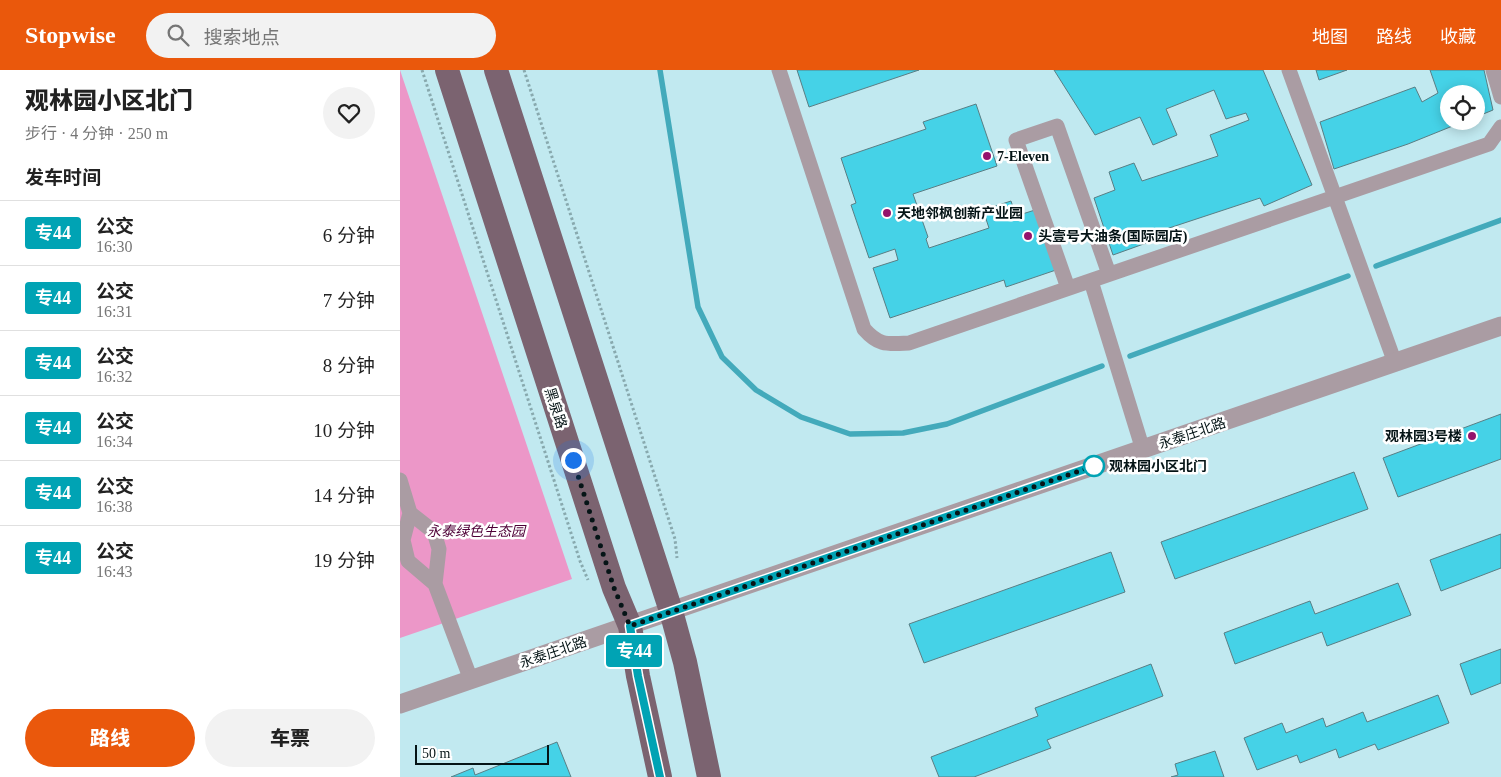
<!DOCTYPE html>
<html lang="zh">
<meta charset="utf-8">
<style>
body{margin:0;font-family:"Times New Roman","Noto Sans SC",serif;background:#f2f2f2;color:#222;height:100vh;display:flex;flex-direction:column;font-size:19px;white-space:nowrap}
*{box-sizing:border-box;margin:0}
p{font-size:16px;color:#767676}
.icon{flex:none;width:28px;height:28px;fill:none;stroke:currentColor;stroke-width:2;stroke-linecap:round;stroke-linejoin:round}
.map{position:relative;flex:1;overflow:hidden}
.drawer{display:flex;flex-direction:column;background:#fff;width:400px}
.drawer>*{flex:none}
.badge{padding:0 10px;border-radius:4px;font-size:18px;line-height:32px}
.fabs{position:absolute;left:1040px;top:15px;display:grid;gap:10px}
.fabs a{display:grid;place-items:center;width:45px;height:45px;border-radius:50%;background:#fff;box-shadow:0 2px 12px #0003;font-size:25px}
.scale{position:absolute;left:15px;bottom:12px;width:134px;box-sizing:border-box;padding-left:5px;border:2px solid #051416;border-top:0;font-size:14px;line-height:18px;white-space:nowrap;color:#051416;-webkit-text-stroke:4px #fff;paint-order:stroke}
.you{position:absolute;width:25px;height:25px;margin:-12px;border:4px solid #fff;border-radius:50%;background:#1a73e8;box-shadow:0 0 0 8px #1a73e833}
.map>.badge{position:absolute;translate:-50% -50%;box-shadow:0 0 0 2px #fff}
h2{padding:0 25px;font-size:19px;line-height:45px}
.round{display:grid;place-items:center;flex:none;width:52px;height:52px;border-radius:26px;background:#f2f2f2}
.overview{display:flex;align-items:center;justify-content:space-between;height:85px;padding:0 25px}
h1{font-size:24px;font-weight:800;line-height:38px}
.button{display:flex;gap:10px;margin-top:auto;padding:10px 25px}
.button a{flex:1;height:58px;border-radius:30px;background:#ea580c;color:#fff;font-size:20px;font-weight:800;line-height:58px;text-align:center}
.button a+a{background:#f2f2f2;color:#222}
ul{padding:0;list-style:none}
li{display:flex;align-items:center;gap:15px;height:65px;padding:0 25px;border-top:1px solid #e0e0e0}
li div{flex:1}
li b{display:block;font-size:19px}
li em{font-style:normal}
li .badge{min-width:55px;font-weight:700;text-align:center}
header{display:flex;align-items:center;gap:30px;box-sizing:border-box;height:70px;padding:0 25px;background:#ea580c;color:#fff}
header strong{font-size:24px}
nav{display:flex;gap:28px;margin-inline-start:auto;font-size:18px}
.search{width:350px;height:45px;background:#f2f2f2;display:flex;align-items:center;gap:12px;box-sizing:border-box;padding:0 18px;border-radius:28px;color:#767676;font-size:19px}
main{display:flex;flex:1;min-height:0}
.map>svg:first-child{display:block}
.green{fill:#ec97c8}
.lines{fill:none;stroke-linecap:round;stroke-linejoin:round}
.stream{stroke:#43aabb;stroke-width:5.5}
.building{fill:#45d2e7;stroke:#597e84}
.path{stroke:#88a9ae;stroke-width:3;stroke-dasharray:2.5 2.5;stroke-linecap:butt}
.minor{stroke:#aa9ca3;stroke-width:15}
.tertiary{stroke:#aa9ca3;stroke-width:19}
.primary{stroke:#7b6370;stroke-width:24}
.line-casing{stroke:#fff;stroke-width:11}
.line{stroke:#00a3b4;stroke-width:8}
.walk{stroke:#051416;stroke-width:5;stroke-dasharray:0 9}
.poi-dot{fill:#94136c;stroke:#fff;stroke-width:2}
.stop-dot{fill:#fff;stroke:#00a3b4;stroke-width:2.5}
.labels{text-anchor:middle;stroke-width:5;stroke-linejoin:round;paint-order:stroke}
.poi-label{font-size:14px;font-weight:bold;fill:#051416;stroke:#fff;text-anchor:start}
.street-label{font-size:14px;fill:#051416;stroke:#fff}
.stop-label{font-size:14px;font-weight:bold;fill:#051416;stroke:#fff;text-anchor:start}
.park-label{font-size:14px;font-style:italic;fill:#4e0037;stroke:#fff}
</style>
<header>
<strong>Stopwise</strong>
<div class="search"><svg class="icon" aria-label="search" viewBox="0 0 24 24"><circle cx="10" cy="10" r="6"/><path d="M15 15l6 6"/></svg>搜索地点</div>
<nav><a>地图</a><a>路线</a><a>收藏</a></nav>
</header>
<main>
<section class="drawer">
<div class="overview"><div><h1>观林园小区北门</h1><p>步行 · 4 分钟 · 250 m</p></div><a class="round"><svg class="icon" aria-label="heart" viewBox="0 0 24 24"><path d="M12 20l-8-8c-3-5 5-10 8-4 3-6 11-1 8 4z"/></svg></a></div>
<h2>发车时间</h2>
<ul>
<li><span class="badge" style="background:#00a3b4;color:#fff">专44</span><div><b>公交</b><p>16:30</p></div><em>6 分钟</em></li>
<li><span class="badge" style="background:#00a3b4;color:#fff">专44</span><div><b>公交</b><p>16:31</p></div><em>7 分钟</em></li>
<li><span class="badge" style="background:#00a3b4;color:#fff">专44</span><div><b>公交</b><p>16:32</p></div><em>8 分钟</em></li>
<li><span class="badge" style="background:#00a3b4;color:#fff">专44</span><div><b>公交</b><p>16:34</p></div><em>10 分钟</em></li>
<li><span class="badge" style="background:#00a3b4;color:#fff">专44</span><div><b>公交</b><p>16:38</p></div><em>14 分钟</em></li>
<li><span class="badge" style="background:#00a3b4;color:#fff">专44</span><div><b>公交</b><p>16:43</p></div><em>19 分钟</em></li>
</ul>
<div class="button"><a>路线</a><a>车票</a></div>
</section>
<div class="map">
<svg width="1101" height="707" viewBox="0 0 1101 707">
<rect width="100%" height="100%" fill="#c1e9f0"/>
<path class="green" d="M0,0L172,509L0,568Z"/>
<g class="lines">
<path class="stream" d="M260,0L298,237L322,287L356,320L401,347L450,364L503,363L547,354L702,296
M976,196L1101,150
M730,286L948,206"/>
</g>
<path class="building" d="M397,0H519L409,37Z
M654,0H863L912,115L864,136L860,128L760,161L763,167L713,185L694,128L715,120L709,102L734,93L742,111L818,86L810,65L849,50L846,43L826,49L814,20L766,39L777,65L753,75L740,47L695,65Z
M916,0H947L919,10Z
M1030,0H1084L1093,40L1076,47V24H1049V51H1065L1008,74L934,99L920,52L1015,17L1022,32L1038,23Z
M576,34L597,96L513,124L528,167L526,169L529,178L589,158L583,140L611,131L616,146L635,140L656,200L606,217L604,210L490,248L473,198L498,190L495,179L469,188L451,135L456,133L441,88L526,59L523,52Z
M1101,344V389L998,427L983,388Z
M954,402L968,439L775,509L761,472Z
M1101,464V498L1041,521L1030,490Z
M711,482L725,522L524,593L509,554Z
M998,513L1011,545L927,576L922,562L835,594L824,563L910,531L915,544Z
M1101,579V613L1071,625L1060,594Z
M751,594L763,626L647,670L651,678L574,707H539L531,687L638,646L635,638Z
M1038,625L1049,653L978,680L975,674L939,688L936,679L900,693L897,685L857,700L844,668L882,653L886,663L923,648L926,657L963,642L967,652Z
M157,672L171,707H51L73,698L75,705Z
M815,681L824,707H771L778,705L775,694Z"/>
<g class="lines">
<path class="path" d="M22,0L180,491L188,510
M124,0L275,469L277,488"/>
<path class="minor" d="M379,0L464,259C479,276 487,274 509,273L1089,74L1101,57
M889,0L995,293
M1093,0L1101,27
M691,211L743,380
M668,218L616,70L657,56L709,204
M0,410L10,443
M35,514L8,491L3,470L10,443L34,462L39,479L35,514L71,610"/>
<path class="tertiary" d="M0,634L1101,256"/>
<path class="primary" d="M47,0L214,518L230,556L238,606L260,707
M96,0L271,541L285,592L309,707"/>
</g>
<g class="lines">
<g class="line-casing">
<path id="line" d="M260,707L238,606L230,556L694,396"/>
</g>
<use href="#line" class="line"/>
<path class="walk" d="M173,390L214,518L230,556L694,396"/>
</g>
<g class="poi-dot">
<circle cx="587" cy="86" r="5"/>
<circle cx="487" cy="143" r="5"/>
<circle cx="628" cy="166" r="5"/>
<circle cx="1072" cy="366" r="5"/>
</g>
<circle class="stop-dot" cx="694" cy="396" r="10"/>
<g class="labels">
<g class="poi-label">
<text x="597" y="91">7-Eleven</text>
<text x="497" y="148">天地邻枫创新产业园</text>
<text x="638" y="171">头壹号大油条(国际园店)</text>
<text x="1062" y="371" text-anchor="end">观林园3号楼</text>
</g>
<g class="street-label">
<text transform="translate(156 338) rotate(72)" y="5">黑泉路</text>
<text transform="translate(792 363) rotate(-19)" y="5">永泰庄北路</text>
<text transform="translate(153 582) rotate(-19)" y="5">永泰庄北路</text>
</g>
<g class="stop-label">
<text x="709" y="401">观林园小区北门</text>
</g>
<g class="park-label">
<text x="76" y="466">永泰绿色生态园</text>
</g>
</g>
</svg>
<div class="fabs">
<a><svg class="icon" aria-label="locate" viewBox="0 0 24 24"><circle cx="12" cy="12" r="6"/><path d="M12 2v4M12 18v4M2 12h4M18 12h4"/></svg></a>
</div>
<div class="scale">50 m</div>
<div class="you" style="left:173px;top:390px"></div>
<b class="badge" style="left:234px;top:581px;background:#00a3b4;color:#fff">专44</b>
</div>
</main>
